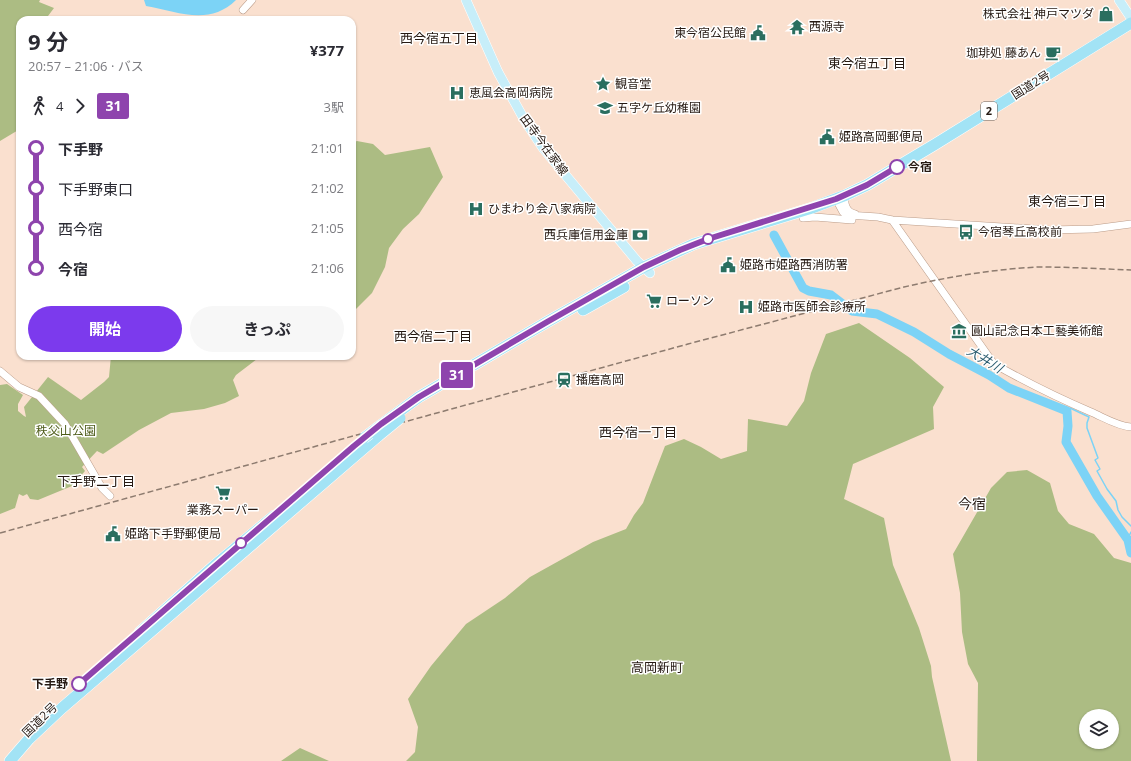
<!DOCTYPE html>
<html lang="ja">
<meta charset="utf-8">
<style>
body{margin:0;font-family:"Open Sans","Noto Sans JP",sans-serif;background:#f7f7f7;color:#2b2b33;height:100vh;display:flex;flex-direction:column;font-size:15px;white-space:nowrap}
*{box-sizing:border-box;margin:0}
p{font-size:13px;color:#7c7c81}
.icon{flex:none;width:22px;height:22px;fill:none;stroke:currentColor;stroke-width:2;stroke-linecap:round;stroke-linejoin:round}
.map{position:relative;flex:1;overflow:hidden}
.details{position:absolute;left:16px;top:16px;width:340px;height:344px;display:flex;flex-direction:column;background:#fff;border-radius:12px;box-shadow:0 1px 3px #0004}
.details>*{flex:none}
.badge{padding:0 8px;border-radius:3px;font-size:14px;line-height:26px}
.buttons{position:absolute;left:1079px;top:709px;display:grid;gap:8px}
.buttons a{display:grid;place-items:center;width:40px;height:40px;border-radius:50%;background:#fff;box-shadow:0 1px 3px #0004;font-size:20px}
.map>.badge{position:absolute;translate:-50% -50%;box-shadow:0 0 0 2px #fff}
.legs{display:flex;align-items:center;gap:6px;height:44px;padding:0 12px;font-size:13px}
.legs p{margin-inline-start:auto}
.headline{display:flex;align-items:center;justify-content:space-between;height:68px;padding:0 12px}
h1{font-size:22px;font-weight:700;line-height:30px}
.button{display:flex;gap:8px;margin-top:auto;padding:8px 12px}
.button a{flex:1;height:46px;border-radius:24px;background:#7c3aed;color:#fff;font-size:16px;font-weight:700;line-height:46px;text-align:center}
.button a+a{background:#f7f7f7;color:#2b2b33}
ul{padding:0 12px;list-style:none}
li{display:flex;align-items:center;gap:14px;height:40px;font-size:15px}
li i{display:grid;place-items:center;width:6px;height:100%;margin:0 5px;background:currentColor}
li i::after{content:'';width:10px;height:10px;margin:-5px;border:3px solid;border-radius:50%;background:#fff}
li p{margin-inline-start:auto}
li:first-child i{background:linear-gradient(#0000 50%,currentColor 0)}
li:last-child i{background:linear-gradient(currentColor 50%,#0000 0)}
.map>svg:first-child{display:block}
.green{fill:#acbc83;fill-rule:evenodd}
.water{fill:#7cd3f6}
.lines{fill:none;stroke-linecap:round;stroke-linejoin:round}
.stream{stroke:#7cd3f6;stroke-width:1.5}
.river{stroke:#7cd3f6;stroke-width:9}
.minor-casing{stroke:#bb9c89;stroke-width:8}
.major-casing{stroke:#fff;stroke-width:10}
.highway-casing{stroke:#fff;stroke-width:12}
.minor{stroke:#fff;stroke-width:7}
.major{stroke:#c7eef9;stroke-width:9}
.highway{stroke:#a2e3f5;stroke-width:11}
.rail{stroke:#8d7b6f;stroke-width:1.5;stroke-dasharray:6 3;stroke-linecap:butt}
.highway-bridge-casing{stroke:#fff;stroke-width:12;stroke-linecap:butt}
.highway-bridge{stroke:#a2e3f5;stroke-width:11}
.line-1-casing{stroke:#fff;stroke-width:9}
.line-1{stroke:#8e44ad;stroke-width:6}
.stop-1-dot{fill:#fff;stroke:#8e44ad;stroke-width:2}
.labels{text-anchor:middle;stroke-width:3;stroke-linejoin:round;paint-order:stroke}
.shield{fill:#fff;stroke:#665e59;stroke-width:1}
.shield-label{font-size:11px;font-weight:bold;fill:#251912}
.poi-label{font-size:12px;fill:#251912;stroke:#fff;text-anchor:start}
.street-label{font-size:12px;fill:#251912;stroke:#fff}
.stop-label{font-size:12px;font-weight:bold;fill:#251912;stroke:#fff;text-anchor:start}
.park-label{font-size:12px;fill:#4d5b19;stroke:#fff}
.neighbourhood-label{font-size:13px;fill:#251912;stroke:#fff}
.water-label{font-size:13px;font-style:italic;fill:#2e5e71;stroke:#fff}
.quarter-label{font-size:14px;fill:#251912;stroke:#fff}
</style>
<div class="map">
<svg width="1131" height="761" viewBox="0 0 1131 761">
<rect width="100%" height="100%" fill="#fae0cf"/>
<path class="green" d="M0,0H40L39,2L54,8L45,20H20V82L18,88L20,90V129L0,141Z
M357,141L373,144L385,155L430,147L443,177L419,214L403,229L389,248L385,267L372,293L354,311L352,312V143Z
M859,323L910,358L944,387L933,407L934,429L853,464L844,499L884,518L893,565L919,628L931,666L932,677L951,761H406L415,752L418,727L408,699L431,666L466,624L505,598L530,577L593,542L626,529L634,515L643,503L665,446L684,439L701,447L721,459L747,451L748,419L787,426L804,401L811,373L826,334Z
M111,356H261L236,375L233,380L239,396L225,403L204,409L171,413L139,430L103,454L97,451L82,467L85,471L72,486L38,500L30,499L27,494L23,496L19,494L15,508L0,514V385L7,384L23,395L18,404V411L24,416L26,417L24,407L48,377L81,400L104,382L109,377Z
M1027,470L1050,483L1058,511L1069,524L1094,534L1114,558L1131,563V761H977L978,683L968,664L962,632L960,593L953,554L991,488L1007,472ZM1086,716H1112V742H1086Z
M300,748L329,761H281Z"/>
<path class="water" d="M144,0H236C210,26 178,12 146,6Z"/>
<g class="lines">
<path class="stream" d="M1070,408L1089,417L1087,423V428L1098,458L1095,460L1100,469L1097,471L1107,489L1116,501L1118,510L1122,517L1131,526
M1131,532L1129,536L1131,537"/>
<path class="river" d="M774,235L803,288L809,291L831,295L852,311L877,314L914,332L949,354L989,375L1009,388L1067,411L1068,426L1066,442L1097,496L1128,540L1131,553"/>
<g class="minor-casing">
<path id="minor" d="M243,10L252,0
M846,195C843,203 846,212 855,214
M836,199L843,212L847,215L878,217L892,220L1050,230L1093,229L1131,224
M803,218L815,217L852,220
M892,220L994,364C1026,382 1058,398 1091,412C1103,417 1117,426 1131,427
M0,371L19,387L39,396L65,424L102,488L110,496"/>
</g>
<g class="major-casing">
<path id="major" d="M466,0L498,72L525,121L543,148L637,261L650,273
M1119,0L1131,18"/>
</g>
<g class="highway-casing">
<path id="highway" d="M583,310L624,287
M381,425L419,397L547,322L644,267L694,244L812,208L846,195L867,185L934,145L1131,23
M140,632L215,565L274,516
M10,761L29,739L62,708L378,436"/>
</g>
<use href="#minor" class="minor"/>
<use href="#major" class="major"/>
<use href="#highway" class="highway"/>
<path class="rail" d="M0,533L688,344L904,287C948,277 994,269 1039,267C1070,267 1101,269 1131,270"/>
<g class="highway-bridge-casing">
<path id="highway-bridge" d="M378,436L400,418
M364,438L381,425"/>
</g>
<use href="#highway-bridge" class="highway-bridge"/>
</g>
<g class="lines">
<g class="line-1-casing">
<path id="line-1" d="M79,684L354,446L381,424L419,397L547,322L644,267L680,250L708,239L836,199L867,185L897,167"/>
</g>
<use href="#line-1" class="line-1"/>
</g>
<defs>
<g id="shop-bare" transform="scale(1.2)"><path d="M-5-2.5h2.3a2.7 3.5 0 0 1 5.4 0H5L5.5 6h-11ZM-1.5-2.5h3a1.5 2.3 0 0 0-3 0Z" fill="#2a6e5f" stroke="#fff" stroke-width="2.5" paint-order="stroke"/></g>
<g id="temple-bare" transform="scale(1.2)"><path d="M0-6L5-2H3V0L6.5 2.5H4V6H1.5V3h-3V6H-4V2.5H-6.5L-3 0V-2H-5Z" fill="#2a6e5f" stroke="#fff" stroke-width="2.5" paint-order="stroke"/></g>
<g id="civic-bare" transform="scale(1.2)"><path d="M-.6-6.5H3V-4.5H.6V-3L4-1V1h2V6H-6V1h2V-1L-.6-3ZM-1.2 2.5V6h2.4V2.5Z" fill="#2a6e5f" stroke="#fff" stroke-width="2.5" paint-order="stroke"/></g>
<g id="cafe-bare" transform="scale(1.2)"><path d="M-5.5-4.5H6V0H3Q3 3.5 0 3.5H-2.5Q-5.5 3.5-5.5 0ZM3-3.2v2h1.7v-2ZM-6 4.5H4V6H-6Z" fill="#2a6e5f" stroke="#fff" stroke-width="2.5" paint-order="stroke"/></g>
<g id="sight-bare" transform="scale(1.2)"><path d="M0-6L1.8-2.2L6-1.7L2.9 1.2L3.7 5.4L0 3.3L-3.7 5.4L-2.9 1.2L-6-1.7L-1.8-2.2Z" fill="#2a6e5f" stroke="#fff" stroke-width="2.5" paint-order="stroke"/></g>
<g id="hospital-bare" transform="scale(1.2)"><path d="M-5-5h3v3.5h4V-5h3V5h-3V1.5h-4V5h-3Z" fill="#2a6e5f" stroke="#fff" stroke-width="2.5" paint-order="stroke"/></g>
<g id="school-bare" transform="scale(1.2)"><path d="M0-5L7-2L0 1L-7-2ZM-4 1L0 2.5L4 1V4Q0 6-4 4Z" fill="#2a6e5f" stroke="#fff" stroke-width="2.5" paint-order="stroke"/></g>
<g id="bus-bare" transform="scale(1.2)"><path d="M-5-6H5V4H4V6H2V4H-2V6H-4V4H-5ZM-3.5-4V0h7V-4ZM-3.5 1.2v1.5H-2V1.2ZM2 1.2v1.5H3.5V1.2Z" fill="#2a6e5f" stroke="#fff" stroke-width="2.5" paint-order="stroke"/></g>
<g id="bank-bare" transform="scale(1.2)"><path d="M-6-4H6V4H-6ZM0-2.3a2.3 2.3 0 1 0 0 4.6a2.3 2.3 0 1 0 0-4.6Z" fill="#2a6e5f" stroke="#fff" stroke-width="2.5" paint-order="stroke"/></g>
<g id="supermarket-bare" transform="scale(1.2)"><path d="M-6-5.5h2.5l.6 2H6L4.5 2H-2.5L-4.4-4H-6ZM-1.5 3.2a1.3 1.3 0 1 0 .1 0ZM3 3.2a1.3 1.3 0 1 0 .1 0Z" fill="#2a6e5f" stroke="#fff" stroke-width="2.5" paint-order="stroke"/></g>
<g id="museum-bare" transform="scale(1.2)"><path d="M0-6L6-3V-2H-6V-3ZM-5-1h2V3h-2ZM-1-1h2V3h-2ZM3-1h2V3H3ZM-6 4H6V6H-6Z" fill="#2a6e5f" stroke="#fff" stroke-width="2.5" paint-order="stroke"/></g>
<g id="station-bare" transform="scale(1.2)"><path d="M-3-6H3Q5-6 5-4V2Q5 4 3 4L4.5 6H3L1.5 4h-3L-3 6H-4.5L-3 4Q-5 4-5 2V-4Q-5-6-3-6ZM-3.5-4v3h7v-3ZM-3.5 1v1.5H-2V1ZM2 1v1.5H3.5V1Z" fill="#2a6e5f" stroke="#fff" stroke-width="2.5" paint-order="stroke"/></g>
</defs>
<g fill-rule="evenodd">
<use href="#shop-bare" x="1106" y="14"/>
<use href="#temple-bare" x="797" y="27"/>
<use href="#civic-bare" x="758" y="33"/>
<use href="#cafe-bare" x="1053" y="53"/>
<use href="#sight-bare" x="603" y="84"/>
<use href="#hospital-bare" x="457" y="93"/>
<use href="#school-bare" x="605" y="108"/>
<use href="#civic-bare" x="827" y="137"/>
<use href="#hospital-bare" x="476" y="209"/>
<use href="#bus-bare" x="966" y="232"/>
<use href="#bank-bare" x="640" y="235"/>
<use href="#civic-bare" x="728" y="265"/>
<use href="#supermarket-bare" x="654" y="301"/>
<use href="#hospital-bare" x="746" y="307"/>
<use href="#museum-bare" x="959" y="331"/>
<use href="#station-bare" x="564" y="380"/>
<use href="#supermarket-bare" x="223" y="493"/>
<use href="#civic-bare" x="113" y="534"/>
</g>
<g class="stop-1-dot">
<circle cx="897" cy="167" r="7"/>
<circle cx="708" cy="239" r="5"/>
<circle cx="241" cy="543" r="5"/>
<circle cx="79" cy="684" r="7"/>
</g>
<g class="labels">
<rect class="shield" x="981" y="102" width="16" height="18" rx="3"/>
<g class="shield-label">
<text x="989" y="115">2</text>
</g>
<g class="poi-label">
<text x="1094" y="18" text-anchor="end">株式会社 神戸マツダ</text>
<text x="809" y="31">西源寺</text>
<text x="746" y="37" text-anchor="end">東今宿公民館</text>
<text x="1041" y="57" text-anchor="end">珈琲処 藤あん</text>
<text x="615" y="88">観音堂</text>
<text x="469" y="97">恵風会高岡病院</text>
<text x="617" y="112">五字ケ丘幼稚園</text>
<text x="839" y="141">姫路高岡郵便局</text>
<text x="488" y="213">ひまわり会八家病院</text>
<text x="978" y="236">今宿琴丘高校前</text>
<text x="628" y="239" text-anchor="end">西兵庫信用金庫</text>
<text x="740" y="269">姫路市姫路西消防署</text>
<text x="666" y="305">ローソン</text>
<text x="758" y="311">姫路市医師会診療所</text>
<text x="971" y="335">圓山記念日本工藝美術館</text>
<text x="576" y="384">播磨高岡</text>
<text x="223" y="514" text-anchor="middle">業務スーパー</text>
<text x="125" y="538">姫路下手野郵便局</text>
</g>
<g class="street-label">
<text transform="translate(1031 85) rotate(-32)" y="4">国道2号</text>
<text transform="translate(544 145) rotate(54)" y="4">田寺今在家線</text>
<text transform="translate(40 720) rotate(-44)" y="4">国道2号</text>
</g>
<g class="stop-label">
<text x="908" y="171">今宿</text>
<text x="68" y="688" text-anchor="end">下手野</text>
</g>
<g class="park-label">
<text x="66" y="435">秩父山公園</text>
</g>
<g class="neighbourhood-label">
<text x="439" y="43">西今宿五丁目</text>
<text x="867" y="68">東今宿五丁目</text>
<text x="1067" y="206">東今宿三丁目</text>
<text x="433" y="341">西今宿二丁目</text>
<text x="638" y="437">西今宿一丁目</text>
<text x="96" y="486">下手野二丁目</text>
<text x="657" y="672">高岡新町</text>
</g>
<g class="water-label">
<text transform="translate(985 359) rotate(31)" y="5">大井川</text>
</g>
<g class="quarter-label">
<text x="972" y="509">今宿</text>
</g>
</g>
</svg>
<div class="buttons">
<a><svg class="icon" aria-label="layers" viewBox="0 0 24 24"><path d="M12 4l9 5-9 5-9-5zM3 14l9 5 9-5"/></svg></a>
</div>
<b class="badge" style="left:457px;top:375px;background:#8e44ad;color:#fff">31</b>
<section class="details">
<div class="headline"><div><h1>9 分</h1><p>20:57 – 21:06 · バス</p></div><b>¥377</b></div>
<div class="legs"><svg class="icon" aria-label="walk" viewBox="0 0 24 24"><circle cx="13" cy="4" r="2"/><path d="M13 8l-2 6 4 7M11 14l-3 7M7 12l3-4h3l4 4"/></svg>4<svg class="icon" aria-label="forward" viewBox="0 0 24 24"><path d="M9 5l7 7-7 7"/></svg><b class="badge" style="background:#8e44ad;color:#fff">31</b><p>3駅</p></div>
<ul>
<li><i style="color:#8e44ad"></i><b>下手野</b><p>21:01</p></li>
<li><i style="color:#8e44ad"></i><span>下手野東口</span><p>21:02</p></li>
<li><i style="color:#8e44ad"></i><span>西今宿</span><p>21:05</p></li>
<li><i style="color:#8e44ad"></i><b>今宿</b><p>21:06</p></li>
</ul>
<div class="button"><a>開始</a><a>きっぷ</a></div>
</section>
</div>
